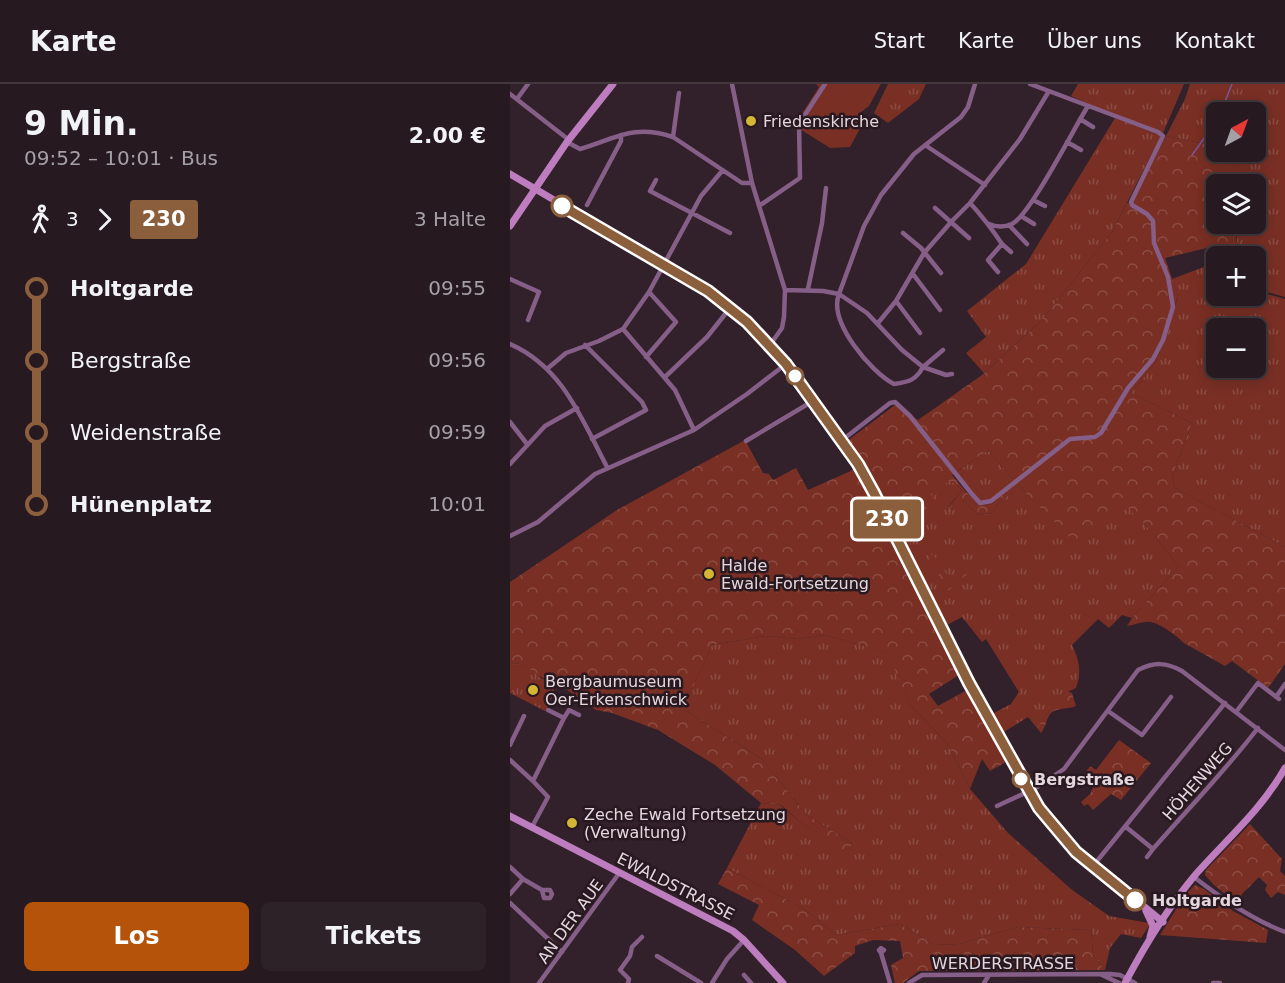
<!DOCTYPE html>
<html lang="de">
<meta charset="utf-8">
<style>
body{margin:0;font-family:"DejaVu Sans",sans-serif;background:#2e2229;color:#f1f3f6;height:100vh;display:flex;flex-direction:column;font-size:22px;white-space:nowrap}
*{box-sizing:border-box;margin:0}
p{font-size:20px;color:#a4a0a5}
.icon{flex:none;width:33px;height:33px;fill:none;stroke:currentColor;stroke-width:2;stroke-linecap:round;stroke-linejoin:round}
.map{position:relative;flex:1;overflow:hidden}
.drawer{display:flex;flex-direction:column;background:#261920;width:510px}
.drawer>*{flex:none}
.badge{padding:0 12px;border-radius:4px;font-size:21px;line-height:39px}
.needle{width:39px;rotate:41deg}
.buttons{position:absolute;left:696px;top:18px;display:grid;gap:12px}
.buttons a{display:grid;place-items:center;width:60px;height:60px;border-radius:9px;background:#261920;box-shadow:0 3px 15px #0003,0 0 0 2px #42383e;font-size:30px}
.map>.badge{position:absolute;translate:-50% -50%;box-shadow:0 0 0 3px #fff}
.legs{display:flex;align-items:center;gap:9px;height:66px;padding:0 24px;font-size:20px}
.legs p{margin-inline-start:auto}
.headline{display:flex;align-items:center;justify-content:space-between;height:102px;padding:0 24px}
h1{font-size:33px;font-weight:800;line-height:45px}
.button{display:flex;gap:12px;margin-top:auto;padding:12px 24px}
.button a{flex:1;height:69px;border-radius:9px;background:#b45309;color:#fff;font-size:24px;font-weight:800;line-height:69px;text-align:center}
.button a+a{background:#2e2229;color:#f1f3f6}
ul{padding:0 24px;list-style:none}
li{display:flex;align-items:center;gap:21px;height:72px;font-size:22px}
li i{display:grid;place-items:center;width:9px;height:100%;margin:0 8px;background:currentColor}
li i::after{content:'';width:15px;height:15px;margin:-8px;border:4px solid;border-radius:50%;background:#261920}
li p{margin-inline-start:auto}
li:first-child i{background:linear-gradient(#0000 50%,currentColor 0)}
li:last-child i{background:linear-gradient(currentColor 50%,#0000 0)}
header{display:flex;align-items:center;gap:36px;box-sizing:border-box;height:84px;padding:0 30px;background:#261920;border-bottom:2px solid #42383e}
header strong{font-size:28px}
nav{display:flex;gap:33px;margin-inline-start:auto;font-size:21px}
main{display:flex;flex:1;min-height:0}
.map>svg:first-child{display:block}
.grass{fill:url(#grass-tufts);fill-rule:evenodd}
.forest{fill:url(#forest-crowns)}
.pitch{fill:#792f24}
.lines{fill:none;stroke-linecap:round;stroke-linejoin:round}
.stream{stroke:#79589f;stroke-width:1.5}
.street{stroke:#865f88;stroke-width:4.5}
.secondary{stroke:#bd7dbf;stroke-width:7}
.line-1-casing{stroke:#fff;stroke-width:14}
.line-1{stroke:#8b5e3c;stroke-width:9}
.poi-dot{fill:#d3b635;stroke:#281820;stroke-width:2}
.stop-1-dot{fill:#fff;stroke:#8b5e3c;stroke-width:3}
.labels{text-anchor:middle;stroke-width:5;stroke-linejoin:round;paint-order:stroke}
.poi-label{font-size:16px;fill:#e3d7dd;stroke:#281820;text-anchor:start}
.stop-label{font-size:16px;font-weight:bold;fill:#e3d7dd;stroke:#281820;text-anchor:start}
.street-label{font-size:16px;fill:#e3d7dd;stroke:#281820}
</style>
<header>
<strong>Karte</strong>
<nav><a>Start</a><a>Karte</a><a>Über uns</a><a>Kontakt</a></nav>
</header>
<main>
<section class="drawer">
<div class="headline"><div><h1>9 Min.</h1><p>09:52 – 10:01 · Bus</p></div><b>2.00 €</b></div>
<div class="legs"><svg class="icon" aria-label="walk" viewBox="0 0 24 24"><circle cx="13" cy="4" r="2"/><path d="M13 8l-2 6 4 7M11 14l-3 7M7 12l3-4h3l4 4"/></svg>3<svg class="icon" aria-label="forward" viewBox="0 0 24 24"><path d="M9 5l7 7-7 7"/></svg><b class="badge" style="background:#8b5e3c;color:#fff">230</b><p>3 Halte</p></div>
<ul>
<li><i style="color:#8b5e3c"></i><b>Holtgarde</b><p>09:55</p></li>
<li><i style="color:#8b5e3c"></i><span>Bergstraße</span><p>09:56</p></li>
<li><i style="color:#8b5e3c"></i><span>Weidenstraße</span><p>09:59</p></li>
<li><i style="color:#8b5e3c"></i><b>Hünenplatz</b><p>10:01</p></li>
</ul>
<div class="button"><a>Los</a><a>Tickets</a></div>
</section>
<div class="map">
<svg width="775" height="899" viewBox="0 0 775 899">
<defs>
<pattern id="grass-tufts" width="24" height="20" patternUnits="userSpaceOnUse" patternTransform="scale(1.5)"><rect width="24" height="20" fill="#792f24"/><path d="M3 7l-1-3M5 7V3M7 7l1-3M15 17l-1-3M17 17v-4M19 17l1-3" fill="none" stroke="#8c4c43"/></pattern>
<pattern id="forest-crowns" width="20" height="18" patternUnits="userSpaceOnUse" patternTransform="scale(1.5)"><rect width="20" height="18" fill="#792f24"/><path d="M2 6a3 3 0 1 1 6 0M12 15a3 3 0 1 1 6 0" fill="none" stroke="#8c4c43"/></pattern>
</defs>
<rect width="100%" height="100%" fill="#32212a"/>
<path class="grass" d="M378,0H416L409,15L378,39L364,29Z
M568,0H674L653,49L592,26L561,12Z
M680,0H775V213L746,205V172H729L732,170L727,158L725,140H746V100H706V111L700,97L734,77L725,68H746V28H706V62L656,52L675,15Z
M605,34L650,51V54L602,148L531,237L474,289L456,269L476,253L457,227L516,180Z
M704,179L706,181V212H746V207L775,215V463L665,404L662,393L682,339L621,309L646,278L668,213L662,195ZM706,244H746V284H706Z
M478,366L507,400L564,457L610,415L638,444L669,482L622,534L612,531L599,544L588,535L562,561C569,576 572,587 566,604L551,611L527,644L518,633L492,649L482,630L501,620L509,608L476,555L472,558L452,533L435,542L395,467L394,432L407,431L419,407L438,396L446,400L452,406L438,423L454,417L468,431L483,429C486,419 494,414 502,409L503,401L482,420L473,421L445,389Z
M315,551L379,569L399,620L437,659L460,705L498,749L561,805L599,832L639,839V842L631,854L611,850L600,864L595,886L583,871L581,846L508,843L449,860L425,861L390,840L326,851L296,826L217,784L251,719L270,721L293,740L338,770L342,759L297,731L252,675L173,625L202,561L256,552L288,555Z
M0,579L10,580L30,590L29,593L45,601L43,606L45,607L35,627L0,609Z"/>
<path class="forest" d="M656,52L706,62V68H725L734,77L700,98L706,111V140H725L726,156L732,170L729,172H706V181L703,179L707,171L701,163L655,174L668,212L646,278L621,309L682,339L662,393L665,404L775,463V580L758,604L722,577L715,582L674,559C667,552 651,540 641,538C634,537 624,541 617,542L622,534L669,482L638,444L610,416L564,458L507,400L478,366L442,391L457,409L471,421L482,420L504,400L502,409C494,414 486,419 483,429L468,431L454,417L437,425L452,406L446,400L438,397L430,409L420,407L423,415C417,429 408,431 394,432L406,451L395,467L363,398L336,358L385,321L408,336L472,291L531,237L602,148L617,119H620Z
M235,356L253,389L259,390L263,396L286,384L298,406L345,385L449,591L419,610L428,622L457,606L496,678L480,687L472,675L460,705L437,659L399,620L378,569L315,551L288,555L256,552L202,561L173,625L252,675L297,731L342,759L338,771L293,740L271,721L251,719L205,681L148,646L102,629L86,626L57,606L29,592V590L10,580L0,579V498L107,426Z
M414,465L425,473L440,495L463,479L465,483L438,507Z
M554,606L562,609L566,622C559,625 545,624 541,629C536,635 536,643 531,649L527,644Z
M609,656L641,679L611,716L601,710L583,726L578,720L574,722L571,718L580,710L583,704L571,695L580,682L586,686Z
M740,740L772,775L770,787L775,792V811L768,808L761,814L755,806L757,801L749,793L732,810L727,820L703,800L695,791L696,786Z
M217,784L296,826L326,851L390,840L425,861L449,860L508,843L581,846L583,871L595,886L409,887L393,899H385L381,881L393,874L390,857L363,856L345,862V869L314,892L285,866L242,836L249,821L208,800Z
M685,801L694,805L723,827L758,846L756,859L650,851L675,811Z"/>
<path class="pitch" d="M306,0H371L359,22L350,29L353,39L340,63L320,64L290,45V42L286,39L309,3Z"/>
<g class="lines">
<path class="stream" d="M711,28L722,0
M682,71L706,38"/>
<path class="street" d="M222,0L242,99L275,206L274,233L272,244L260,261
M0,10L59,56
M7,15L18,0
M570,35L583,43
M163,53L169,9
M57,58L70,65C107,54 123,40 163,53L232,99H242
M557,58L571,66
M415,61L475,101
M146,96L140,107L220,149
M523,116L535,122
M460,119C472,132 482,145 492,160L478,176L488,188
M77,121L111,57V51
M249,122L290,94L289,40L315,0
M425,124L459,154
M511,132L524,140
M479,140C486,143 495,143 502,140C520,131 564,44 578,22
M499,141L517,160
M393,149L411,164L431,189
M492,160L501,168
M403,190L430,226
M0,195L29,208L18,236
M298,205L312,139L316,104
M275,206L313,207L329,210L354,142L371,111L404,70L451,33L458,23L465,0
M329,210L357,229L392,266L413,283C406,296 399,298 384,300C361,288 318,238 329,210Z
M386,217L410,249
M368,239L386,217L414,169L442,137L460,119L510,55L539,7
M113,245L165,306L184,346
M0,260C53,283 72,336 97,383
M75,261L132,318L136,326L82,355
M433,266L413,283L436,291L442,290
M136,273L166,238L139,208
M37,285L56,269L89,257L113,245L139,208L191,112L212,87
M155,293L197,253L220,224
M0,338L17,360
M236,357L303,317
M331,357L380,319L385,318L400,332L461,409L470,419L481,417L560,355L585,353L591,349L618,304L643,275L653,256L663,223L658,193L644,159L643,137L637,130L622,121L621,118L653,52L648,48L520,0
M0,380L35,342L67,324
M0,452L28,438L85,390L184,346L237,310L276,280
M766,613L775,600
M598,627L632,651L661,613
M726,628L748,599L769,615
M54,634L59,626L69,631
M0,661L14,632
M0,676L23,697
M487,722L526,704L554,685L628,586C644,578 656,578 672,587L775,666
M22,743L38,713L23,697L54,634L38,626
M616,743L643,765C678,725 715,687 748,644
M637,773L643,765
M583,782L715,619
M0,783L13,795
M684,793C712,815 741,835 775,848
M0,810L13,795L32,806H40L42,810L40,814H34L32,806
M0,819L52,868
M371,869L369,866L371,864L374,866L371,869L380,899
M147,872L191,899
M234,891L241,899
M592,891L609,899
M29,899L110,788
M118,899L119,895L110,886L120,872L122,863L132,853
M202,899L217,875L234,856
M399,899L412,891L600,890L610,891L625,899
M474,899L479,891
M703,899H710"/>
<path class="secondary" d="M0,90L198,207L237,238L276,280L348,380L364,409L459,599L529,725L566,767L653,838
M0,142L57,58L103,0
M0,732L223,847L234,856L273,899
M636,827L643,842L640,853
M615,899C634,863 659,822 686,790C717,755 752,725 775,684"/>
</g>
<g class="lines">
<g class="line-1-casing">
<path id="line-1" d="M52,122L198,207L237,238L276,280L348,380L364,409L459,599L529,724L566,768L625,816"/>
</g>
<use href="#line-1" class="line-1"/>
</g>
<g class="poi-dot">
<circle cx="241" cy="37" r="6"/>
<circle cx="199" cy="490" r="6"/>
<circle cx="23" cy="606" r="6"/>
<circle cx="62" cy="739" r="6"/>
</g>
<g class="stop-1-dot">
<circle cx="52" cy="122" r="10"/>
<circle cx="285" cy="292" r="8"/>
<circle cx="511" cy="695" r="8"/>
<circle cx="625" cy="816" r="10"/>
</g>
<g class="labels">
<g class="poi-label">
<text x="253" y="43">Friedenskirche</text>
<text x="211" y="487">Halde<tspan x="211" dy="18">Ewald-Fortsetzung</tspan></text>
<text x="35" y="603">Bergbaumuseum<tspan x="35" dy="18">Oer-Erkenschwick</tspan></text>
<text x="74" y="736">Zeche Ewald Fortsetzung<tspan x="74" dy="18">(Verwaltung)</tspan></text>
</g>
<g class="stop-label">
<text x="524" y="701">Bergstraße</text>
<text x="642" y="822">Holtgarde</text>
</g>
<g class="street-label">
<text transform="translate(687 697) rotate(-49)" y="6">HÖHENWEG</text>
<text transform="translate(166 802) rotate(27)" y="6">EWALDSTRASSE</text>
<text transform="translate(60 837) rotate(-54)" y="6">AN DER AUE</text>
<text x="493" y="885">WERDERSTRASSE</text>
</g>
</g>
</svg>
<div class="buttons">
<a><svg class="needle" viewBox="-14 -14 28 28"><path d="M0-13l5 13h-10z" fill="#e53935"/><path d="M0 13l5-13h-10z" fill="#a4a0a5"/></svg></a>
<a><svg class="icon" aria-label="layers" viewBox="0 0 24 24"><path d="M12 4l9 5-9 5-9-5zM3 14l9 5 9-5"/></svg></a>
<a>+</a>
<a>−</a>
</div>
<b class="badge" style="left:377px;top:435px;background:#8b5e3c;color:#fff">230</b>
</div>
</main>
